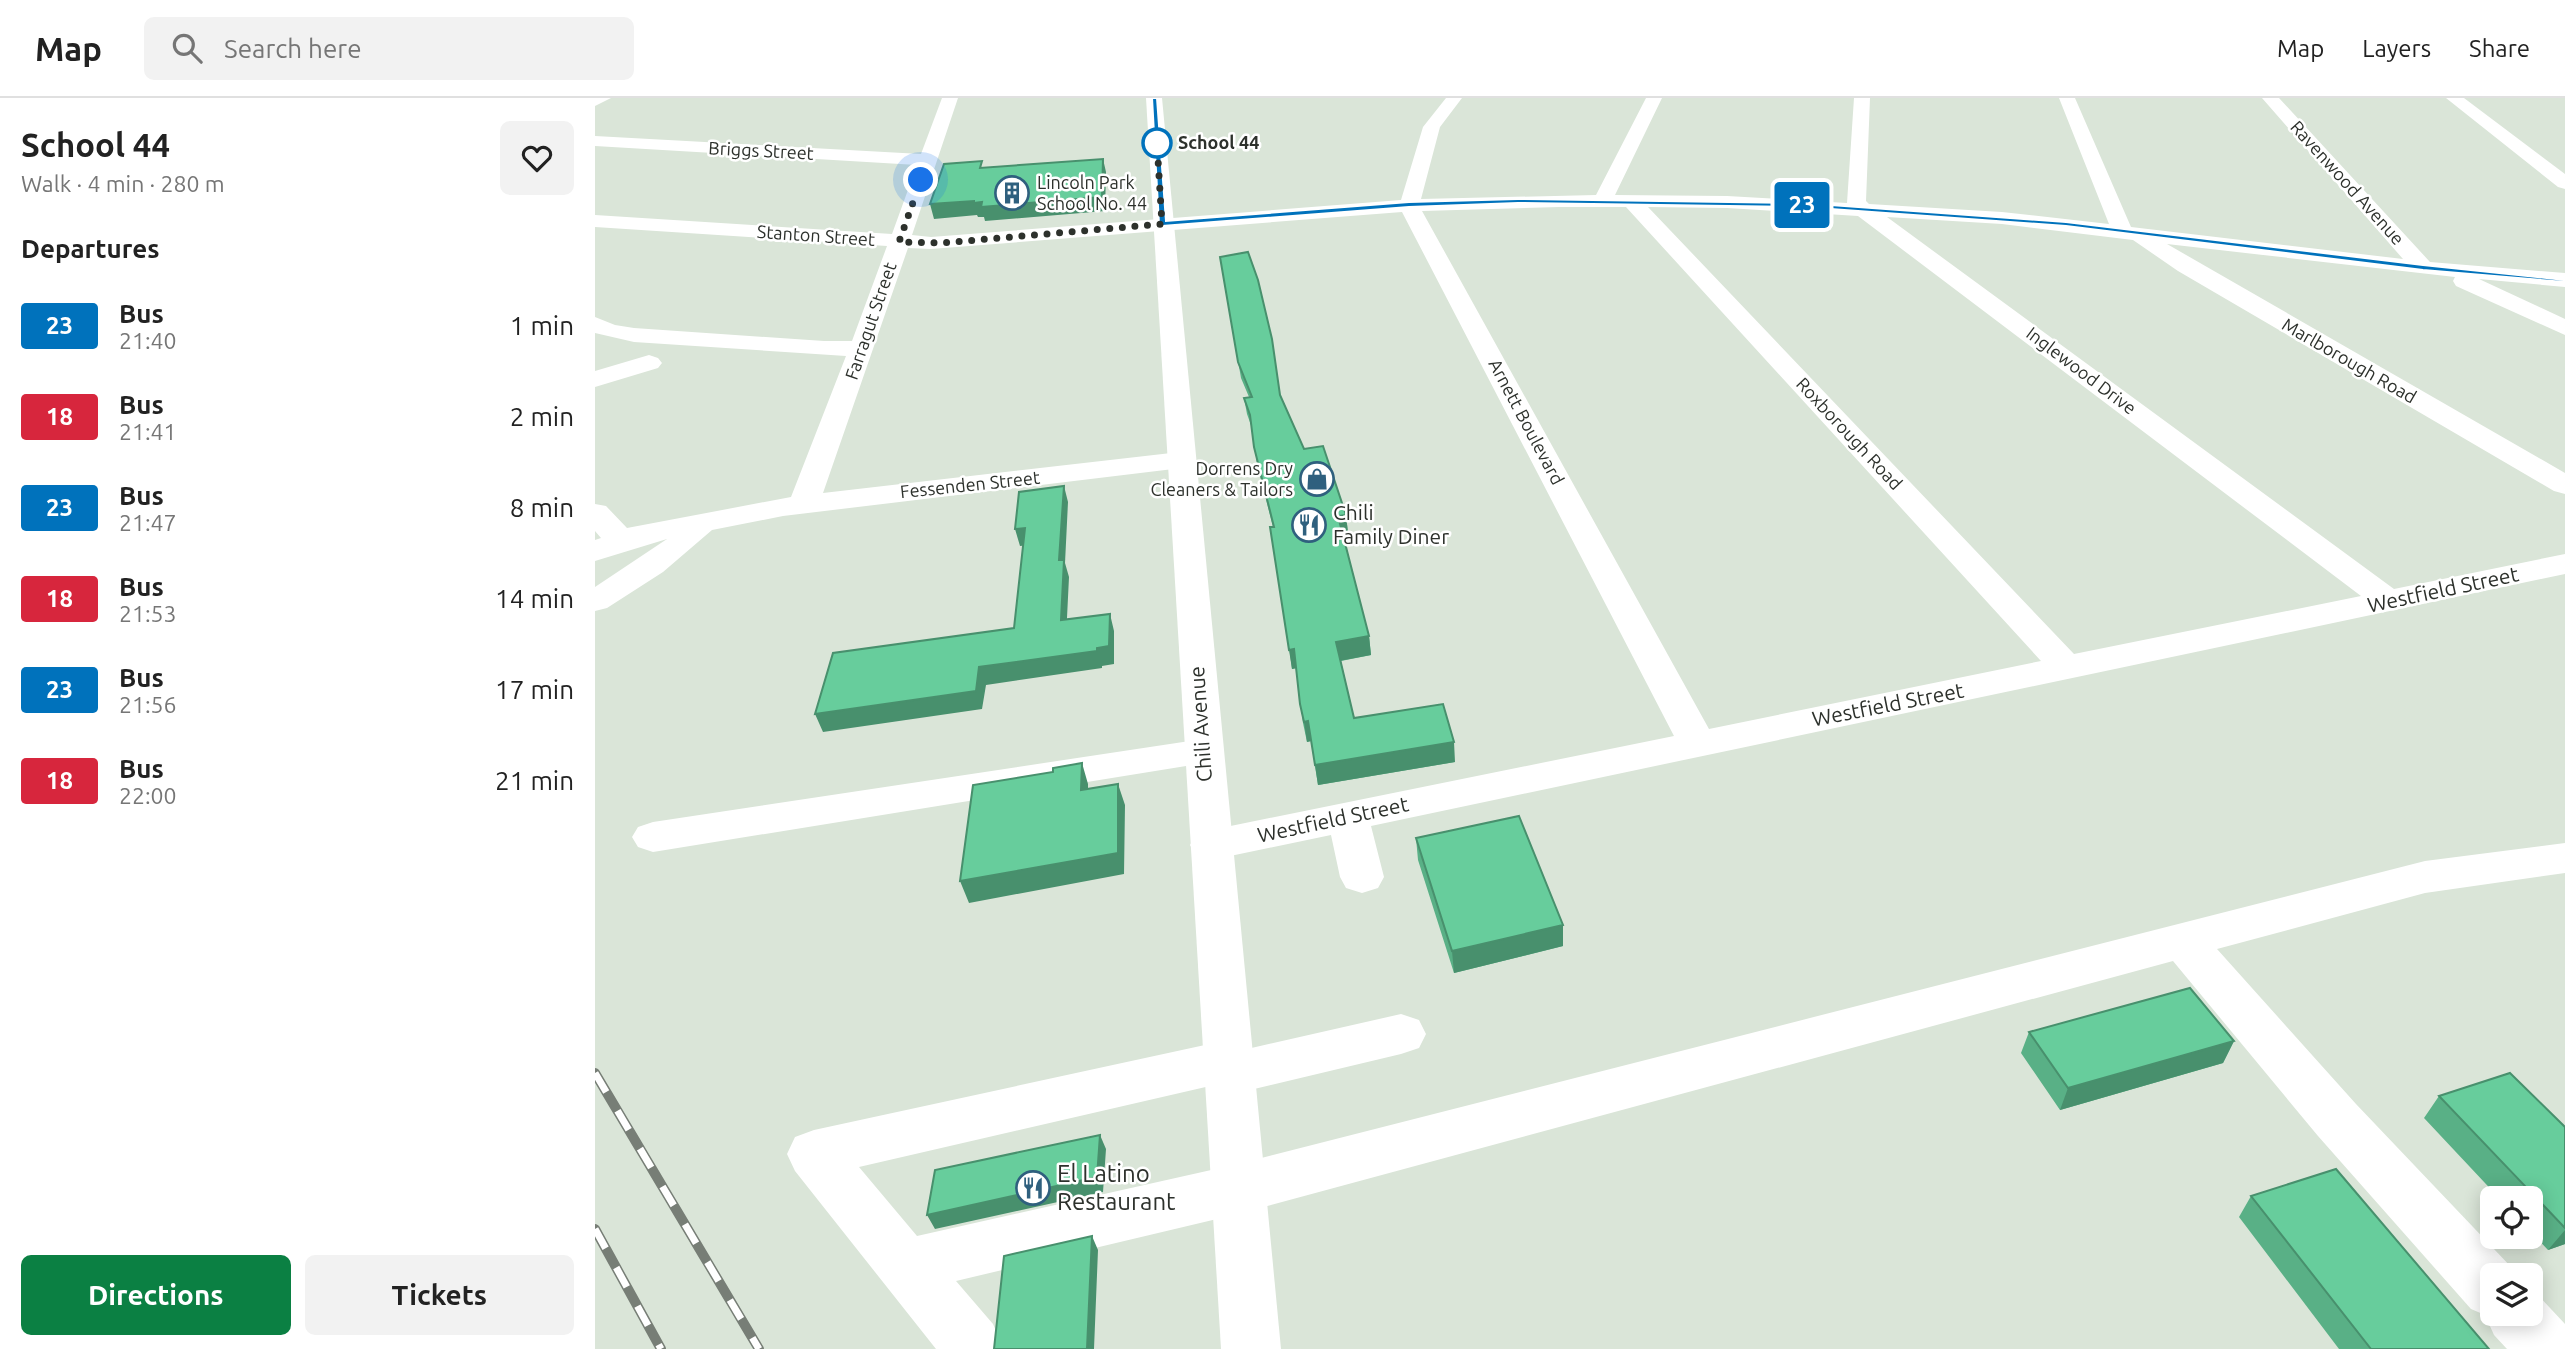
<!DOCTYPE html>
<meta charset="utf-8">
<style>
body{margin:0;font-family:Ubuntu,sans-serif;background:#f2f2f2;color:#222;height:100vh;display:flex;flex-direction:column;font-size:26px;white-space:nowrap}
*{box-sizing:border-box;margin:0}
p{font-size:23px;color:#767676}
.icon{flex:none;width:38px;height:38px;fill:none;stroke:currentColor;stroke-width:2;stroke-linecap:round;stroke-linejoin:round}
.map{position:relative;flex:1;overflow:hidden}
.drawer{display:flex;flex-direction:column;background:#fff;width:595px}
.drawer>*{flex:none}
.badge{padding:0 14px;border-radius:5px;font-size:24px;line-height:46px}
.tools{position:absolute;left:1885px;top:1088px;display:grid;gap:14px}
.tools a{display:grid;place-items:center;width:63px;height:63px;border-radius:10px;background:#fff;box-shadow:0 4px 18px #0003;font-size:35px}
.you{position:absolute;width:35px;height:35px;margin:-18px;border:5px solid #fff;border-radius:50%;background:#1a73e8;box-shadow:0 0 0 10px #1a73e833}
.map>.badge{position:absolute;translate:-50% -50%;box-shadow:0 0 0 4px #fff}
h2{padding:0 21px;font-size:26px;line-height:63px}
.round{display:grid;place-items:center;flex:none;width:74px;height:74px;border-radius:10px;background:#f2f2f2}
.head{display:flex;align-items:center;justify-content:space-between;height:119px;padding:0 21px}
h1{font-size:33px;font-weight:600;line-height:52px}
.action{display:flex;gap:14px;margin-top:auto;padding:14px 21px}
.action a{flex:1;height:80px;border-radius:10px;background:#0b8043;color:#fff;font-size:28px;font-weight:600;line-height:80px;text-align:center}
.action a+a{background:#f2f2f2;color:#222}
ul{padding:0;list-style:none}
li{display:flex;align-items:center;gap:21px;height:91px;padding:0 21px}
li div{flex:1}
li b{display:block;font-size:26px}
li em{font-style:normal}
li .badge{min-width:77px;font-weight:700;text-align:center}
header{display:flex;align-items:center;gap:42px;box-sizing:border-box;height:98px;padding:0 35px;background:#fff;border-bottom:2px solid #e0e0e0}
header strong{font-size:33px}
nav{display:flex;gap:38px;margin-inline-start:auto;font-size:24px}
.search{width:490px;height:63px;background:#f2f2f2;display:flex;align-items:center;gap:18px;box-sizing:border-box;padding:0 24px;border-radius:10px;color:#767676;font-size:26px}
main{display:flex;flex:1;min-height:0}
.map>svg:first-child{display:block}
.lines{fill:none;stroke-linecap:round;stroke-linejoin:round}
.minor{fill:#fff;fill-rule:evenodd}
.major{fill:#fff;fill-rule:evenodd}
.rail-casing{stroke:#777e76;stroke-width:10}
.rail{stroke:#fff;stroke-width:7;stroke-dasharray:22;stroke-linecap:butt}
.wall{fill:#59b086}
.shaded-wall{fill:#48906d}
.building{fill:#67cd9c;stroke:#48906d;stroke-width:2}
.line{fill:#0072bc;stroke:#fff;stroke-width:2}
.walk{stroke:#2d312c;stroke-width:7;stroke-dasharray:0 12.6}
.stop-dot{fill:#fff;stroke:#0072bc;stroke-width:3.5}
.labels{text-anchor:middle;stroke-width:5;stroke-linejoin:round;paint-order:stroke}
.far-stop-label{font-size:18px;font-weight:bold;fill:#2d312c;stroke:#fff;text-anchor:start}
.far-street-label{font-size:18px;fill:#2d312c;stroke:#fff}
.far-poi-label{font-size:18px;fill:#2d312c;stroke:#fff;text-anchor:start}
.poi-label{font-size:21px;fill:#2d312c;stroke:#fff;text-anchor:start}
.street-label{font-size:21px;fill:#2d312c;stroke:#fff}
.near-poi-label{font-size:24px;fill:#2d312c;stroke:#fff;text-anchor:start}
</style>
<header>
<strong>Map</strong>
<div class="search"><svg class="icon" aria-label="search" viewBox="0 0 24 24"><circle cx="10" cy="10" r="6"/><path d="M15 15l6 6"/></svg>Search here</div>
<nav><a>Map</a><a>Layers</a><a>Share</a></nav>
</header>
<main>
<section class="drawer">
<div class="head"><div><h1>School 44</h1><p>Walk · 4 min · 280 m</p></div><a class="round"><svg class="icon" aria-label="heart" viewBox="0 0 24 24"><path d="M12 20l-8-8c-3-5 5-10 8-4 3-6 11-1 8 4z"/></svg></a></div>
<h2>Departures</h2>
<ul>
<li><span class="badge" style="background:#0072bc;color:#fff">23</span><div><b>Bus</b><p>21:40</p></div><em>1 min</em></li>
<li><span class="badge" style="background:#d7263d;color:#fff">18</span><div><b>Bus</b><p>21:41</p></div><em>2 min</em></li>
<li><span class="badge" style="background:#0072bc;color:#fff">23</span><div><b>Bus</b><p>21:47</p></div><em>8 min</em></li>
<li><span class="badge" style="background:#d7263d;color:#fff">18</span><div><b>Bus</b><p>21:53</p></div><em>14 min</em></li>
<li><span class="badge" style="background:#0072bc;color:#fff">23</span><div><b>Bus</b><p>21:56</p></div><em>17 min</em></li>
<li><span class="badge" style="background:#d7263d;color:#fff">18</span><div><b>Bus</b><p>22:00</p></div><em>21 min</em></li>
</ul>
<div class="action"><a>Directions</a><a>Tickets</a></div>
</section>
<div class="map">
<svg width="1970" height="1251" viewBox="0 0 1970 1251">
<rect width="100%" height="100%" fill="#dae5d8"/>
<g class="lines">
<path class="minor" d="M0,0H16L0,8Z
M347,0H363L317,137L336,139L806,102L828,29L851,0H867L845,29L826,101L1001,97L1051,0H1067L1020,97L1132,98L1252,105L1259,0H1275L1271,103L1274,106L1407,114L1514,126L1464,0H1480L1536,129L1808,161L1667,0H1684L1835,164L1970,175V189L1884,181L1970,221V237L1861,188L1858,183L1860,179L1572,146L1970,375V396L1959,393L1583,173L1538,142L1407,126L1292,119L1799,491L1970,456V476L776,728L789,779L783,790L767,795L751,790L745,779L736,737L616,762L601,758L595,747L601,736L616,732L1079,638L807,114L336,151L313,150L228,395L585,354L595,357L600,363L595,369L188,418L117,432L68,474L12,510L0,513V489L72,441L0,463V442L6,440L0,433V406L11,408L32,430L196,399L251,258L39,244L0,235V219L20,227L39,230L229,243H257L292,148L0,129V117L297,136L322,67L0,48V38L326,56ZM964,109H1031L1446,563L1114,631L827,113ZM1053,109L1132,110L1263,118L1766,498L1479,556Z
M1851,0H1869L1970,76V91L1963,89Z
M54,257L63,260L67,265L63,270L0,289V273Z
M608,641L622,645L628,654L622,663L58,754L43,749L37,739L43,729L58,724Z
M1970,745V775L1830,795L1622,851L1761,1006L1918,1171L1921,1178H1897V1216H1936V1193L1941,1195L1970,1226V1251H1912L1899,1237L1890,1217L1876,1211L1723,1038L1578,863L643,1116L361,1183L398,1226L407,1247L406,1251H341L200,1073L192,1056L200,1039L219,1032L633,942L652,951L806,916L824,922L831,936L824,950L806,956L634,997L615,988L264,1069L322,1138L643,1066L1830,763Z"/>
<path class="major" d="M551,0H567L686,1251H626Z"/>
<g class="rail-casing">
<path id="rail" d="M0,975L164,1251
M0,1131L66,1251"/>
</g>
<use href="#rail" class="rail"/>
</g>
<path class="wall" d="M625,159L709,351L751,417L753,435L748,436L774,538L776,557L746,563L759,620L860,664L723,687L716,643L712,644L708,625L701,570L697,571L678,429L662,366L657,330L652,316L649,300L654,299L646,280Z
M821,740L968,827V848L859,875L823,762Z
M1434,934L1639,943L1628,965L1465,1012L1426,955Z
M1844,998L1970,1029V1146L1953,1152L1936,1134V1101H1905L1829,1020Z
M1656,1098L1894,1251H1744L1644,1119Z"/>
<path class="shaded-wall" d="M508,61L511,74L510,113L390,123L389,119H383L382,117L339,121L335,106L379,103L387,104Z
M469,388L473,404L470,465L474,479L471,540L466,522L464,462Z
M751,417L753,435L745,436L743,418Z
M430,430L435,447L425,448L420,431Z
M515,516L519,533V566L507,568V570L391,587L387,611L228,634L220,616L384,569L502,550Z
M774,538L776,557L744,563L741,544Z
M699,551L702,570L697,571L694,552Z
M713,623L716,643L712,644L709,624Z
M859,644L860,664L723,687L720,667Z
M487,665L493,686V714L486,692Z
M523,686L530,707L529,776L374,805L365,783Z
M968,827V848L859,875L857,853Z
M1639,943L1628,965L1465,1012L1473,990Z
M505,1037L511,1051L508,1094L340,1131L332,1117Z
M1970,1132V1146L1953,1152Z
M497,1138L503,1152L499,1251H492Z"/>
<path class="building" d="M508,61L507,99L386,109L387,104L379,105V103L335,106L349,66L387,63L385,70Z
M653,154L663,182L677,241L685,297L709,351L728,348L751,417L743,418L774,538L741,544L759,620L848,606L859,644L720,667L713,623L709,624L705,606L699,551L694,552L675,429H679L659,349L655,317L649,300L657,299L643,264L625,159Z
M469,388L464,462H469L466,522L515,516L514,548L502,550V553L384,569L381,593L220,616L238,555L419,530L430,430L420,431L424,394Z
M487,665L486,692L523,686V755L365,783L378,687L458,674V670Z
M924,718L968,827L857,853L821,740Z
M1595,890L1639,943L1473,990L1434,934Z
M1915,975L1970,1029V1130L1844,998Z
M505,1037L502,1079L332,1117L340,1072Z
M1741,1071L1894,1251H1776L1656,1098Z
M497,1138L492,1251H399L409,1158Z"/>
<path class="line" d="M557,0H562L571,123L814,104L923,101L1208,105L1471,124L1828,167L1970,182V184L1828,172L1471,128L1208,109L923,105L814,109L567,128L564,126Z"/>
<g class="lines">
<path class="walk" d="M326,82L304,144L347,145L567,126L562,45"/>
</g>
<defs>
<g id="building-ring" transform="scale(1.75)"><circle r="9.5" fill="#fff" stroke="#2f607e" stroke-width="1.5"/><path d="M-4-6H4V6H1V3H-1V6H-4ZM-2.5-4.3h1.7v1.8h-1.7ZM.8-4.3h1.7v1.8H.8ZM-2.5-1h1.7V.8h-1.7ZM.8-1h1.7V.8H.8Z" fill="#2f607e"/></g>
<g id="shop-ring" transform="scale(1.75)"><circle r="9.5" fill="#fff" stroke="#2f607e" stroke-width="1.5"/><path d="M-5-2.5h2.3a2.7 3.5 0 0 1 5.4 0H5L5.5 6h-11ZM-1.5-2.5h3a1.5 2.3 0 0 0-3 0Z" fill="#2f607e"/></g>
<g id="restaurant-ring" transform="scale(1.75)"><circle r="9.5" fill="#fff" stroke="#2f607e" stroke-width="1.5"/><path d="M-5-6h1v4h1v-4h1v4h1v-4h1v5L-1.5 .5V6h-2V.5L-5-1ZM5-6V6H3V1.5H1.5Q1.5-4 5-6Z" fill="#2f607e"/></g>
</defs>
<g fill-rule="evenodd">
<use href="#building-ring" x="417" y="95"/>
<use href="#shop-ring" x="722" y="381"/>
<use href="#restaurant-ring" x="714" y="427"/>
<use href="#restaurant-ring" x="438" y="1090"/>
</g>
<circle class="stop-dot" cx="562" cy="45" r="14"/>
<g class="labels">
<g class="far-stop-label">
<text x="583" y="51">School 44</text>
</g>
<g class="far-street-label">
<text transform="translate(166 53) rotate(3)" y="6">Briggs Street</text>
<text transform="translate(1752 85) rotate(48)" y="6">Ravenwood Avenue</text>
<text transform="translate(221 138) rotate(4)" y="6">Stanton Street</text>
<text transform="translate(276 223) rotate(-71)" y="6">Farragut Street</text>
<text transform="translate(1754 263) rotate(30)" y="6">Marlborough Road</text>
<text transform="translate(1486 273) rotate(37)" y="6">Inglewood Drive</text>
<text transform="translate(931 324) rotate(62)" y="6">Arnett Boulevard</text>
<text transform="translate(1254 336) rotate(47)" y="6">Roxborough Road</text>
<text transform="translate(375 387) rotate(-6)" y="6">Fessenden Street</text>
</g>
<g class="far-poi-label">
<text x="442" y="91">Lincoln Park<tspan x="442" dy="21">School No. 44</tspan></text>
<text x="698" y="377" text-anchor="end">Dorrens Dry<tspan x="698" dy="21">Cleaners &amp; Tailors</tspan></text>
</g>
<g class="poi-label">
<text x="738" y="422">Chili<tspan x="738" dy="24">Family Diner</tspan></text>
</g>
<g class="street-label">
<text transform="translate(1848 492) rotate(-12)" y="7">Westfield Street</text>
<text transform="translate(1293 607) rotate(-11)" y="7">Westfield Street</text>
<text transform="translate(606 626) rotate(-94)" y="7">Chili Avenue</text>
<text transform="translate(738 722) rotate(-12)" y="7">Westfield Street</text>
</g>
<g class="near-poi-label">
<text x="462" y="1084">El Latino<tspan x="462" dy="28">Restaurant</tspan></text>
</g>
</g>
</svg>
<div class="tools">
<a><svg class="icon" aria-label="locate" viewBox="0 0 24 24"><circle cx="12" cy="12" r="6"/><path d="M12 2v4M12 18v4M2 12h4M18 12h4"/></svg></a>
<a><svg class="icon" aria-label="layers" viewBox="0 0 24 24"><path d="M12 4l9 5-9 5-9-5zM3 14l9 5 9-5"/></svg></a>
</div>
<div class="you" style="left:326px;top:82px"></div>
<b class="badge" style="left:1207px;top:107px;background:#0072bc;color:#fff">23</b>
</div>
</main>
